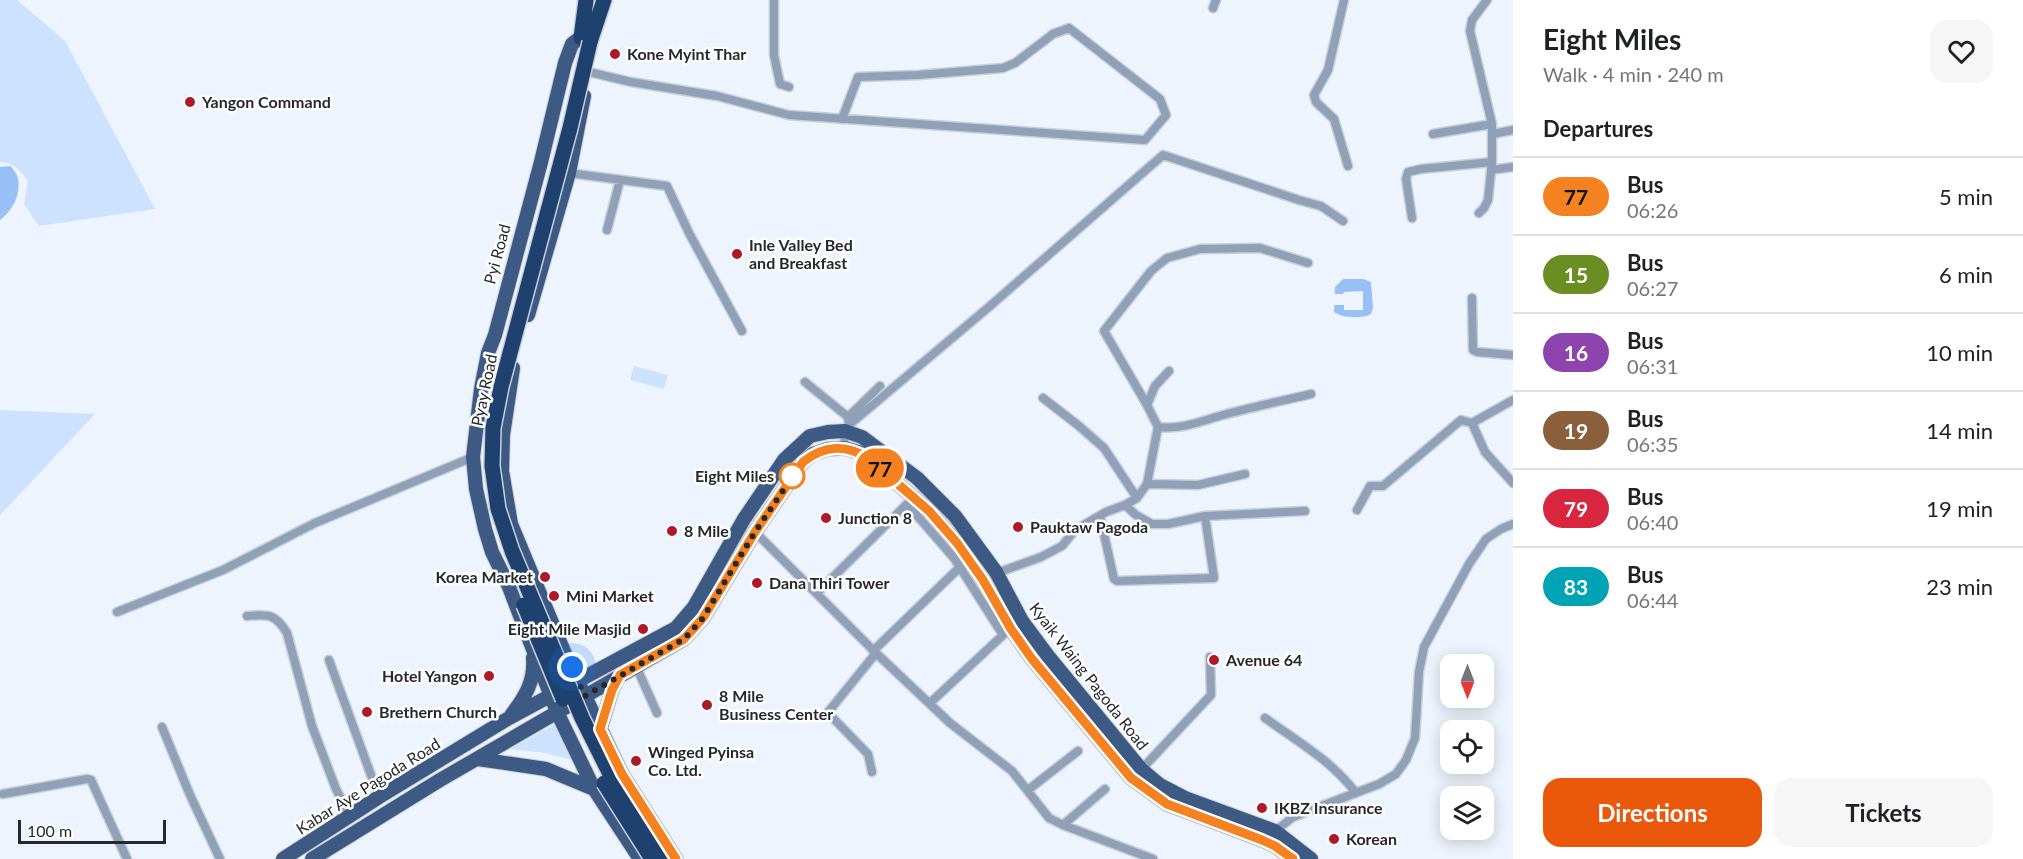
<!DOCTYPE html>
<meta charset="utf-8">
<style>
body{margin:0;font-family:Lato,sans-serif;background:#f6f6f6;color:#202124;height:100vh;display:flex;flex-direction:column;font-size:22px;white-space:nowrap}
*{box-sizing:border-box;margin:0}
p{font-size:20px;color:#757577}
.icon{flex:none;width:33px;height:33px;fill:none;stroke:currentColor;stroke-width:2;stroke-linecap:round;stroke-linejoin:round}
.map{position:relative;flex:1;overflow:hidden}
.side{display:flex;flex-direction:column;background:#fff;width:510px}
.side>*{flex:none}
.badge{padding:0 12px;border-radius:20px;font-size:21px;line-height:39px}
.needle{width:39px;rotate:180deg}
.buttons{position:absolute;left:1440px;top:654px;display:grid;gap:12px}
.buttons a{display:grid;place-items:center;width:54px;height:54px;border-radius:12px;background:#fff;box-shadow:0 3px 15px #0003;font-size:30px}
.scale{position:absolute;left:18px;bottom:15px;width:148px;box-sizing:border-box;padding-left:6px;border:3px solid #26282b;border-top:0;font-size:16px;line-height:21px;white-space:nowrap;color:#26282b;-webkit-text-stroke:4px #fff;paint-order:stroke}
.you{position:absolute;width:30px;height:30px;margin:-15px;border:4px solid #fff;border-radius:50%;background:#1a73e8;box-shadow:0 0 0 9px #1a73e833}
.map>.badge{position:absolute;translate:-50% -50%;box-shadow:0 0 0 3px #fff}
h2{padding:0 30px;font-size:22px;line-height:54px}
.round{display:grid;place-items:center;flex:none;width:63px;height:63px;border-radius:18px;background:#f6f6f6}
.head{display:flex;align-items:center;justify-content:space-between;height:102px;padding:0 30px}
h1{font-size:28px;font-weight:700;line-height:45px}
.button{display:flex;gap:12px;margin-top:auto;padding:12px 30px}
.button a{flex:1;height:69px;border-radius:18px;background:#ea580c;color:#fff;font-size:24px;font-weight:700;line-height:69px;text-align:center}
.button a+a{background:#f6f6f6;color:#202124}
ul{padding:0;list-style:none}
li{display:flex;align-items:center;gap:18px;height:78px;padding:0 30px;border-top:2px solid #e0e0e0}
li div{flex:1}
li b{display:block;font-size:22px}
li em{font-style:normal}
li .badge{min-width:66px;font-weight:700;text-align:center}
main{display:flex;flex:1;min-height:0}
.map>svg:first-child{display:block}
.green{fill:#cde2fe}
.water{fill:#98c0f7}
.pier{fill:#eef4fd}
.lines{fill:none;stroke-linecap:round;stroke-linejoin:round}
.street-casing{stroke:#cacfd7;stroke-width:11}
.primary-casing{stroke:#cacfd7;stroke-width:16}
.highway-casing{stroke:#cacfd7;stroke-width:18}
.street{stroke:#8fa0b8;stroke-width:8}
.primary{stroke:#3d5a84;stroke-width:14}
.highway{stroke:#1f4170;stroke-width:15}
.highway-bridge-casing{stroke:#cacfd7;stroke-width:18;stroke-linecap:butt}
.highway-bridge{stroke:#1f4170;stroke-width:15}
.line-casing{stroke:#fff;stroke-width:14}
.line{stroke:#f58220;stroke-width:9}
.walk{stroke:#26282b;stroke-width:6;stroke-dasharray:0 10.8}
.poi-dot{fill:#ad1927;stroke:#fff;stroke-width:2}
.stop-dot{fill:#fff;stroke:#f58220;stroke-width:3}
.labels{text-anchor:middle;stroke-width:5;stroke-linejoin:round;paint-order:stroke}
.poi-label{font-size:16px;font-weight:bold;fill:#26282b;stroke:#fff;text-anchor:start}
.street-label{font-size:16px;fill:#26282b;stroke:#fff}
.stop-label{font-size:16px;font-weight:bold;fill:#26282b;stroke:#fff;text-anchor:end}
</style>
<main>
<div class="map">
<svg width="1513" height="859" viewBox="0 0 1513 859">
<rect width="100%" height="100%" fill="#eef4fd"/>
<path class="green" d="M0,0H17L65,41L155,209L39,226L24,204L28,181C20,171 14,162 0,162Z
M634,366L668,375L664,389L630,380Z
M0,410L95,414L0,515Z
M558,723L580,762L546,753L510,749Z"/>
<path class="water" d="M11,166C13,170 18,175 18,179C21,196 12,211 0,220V167Z
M1343,279H1363L1371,282L1373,308L1371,314C1362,319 1342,318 1334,312L1335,287Z"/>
<path class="pier" d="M1363,291V310H1344V305H1331V294H1343L1344,292Z"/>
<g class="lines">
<g class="street-casing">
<path id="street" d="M774,0V55L780,84L789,87
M1344,0L1328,70L1314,95L1316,102L1334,119L1348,166
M1213,8L1216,0
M589,72L631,82L717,96L789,115L1145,140L1166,115L1160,99L1069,28L1053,34L1015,63L1003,68L918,75L858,77L842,119
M1433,134L1492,124
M1493,134L1513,130
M1491,170L1513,167
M569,173L667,186L689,233L742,331
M1479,213L1484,208L1488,200L1492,162V124L1470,31L1472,20L1487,0
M1412,218L1406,179L1408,172L1421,169L1492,162
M607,230L620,180
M1472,298L1473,350L1477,352L1513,355
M805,382L848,417
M1043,398L1079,426L1104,448L1137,498
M1147,405L1104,331L1151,271L1167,258L1200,249L1260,248L1308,263
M1472,423L1513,400
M849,425L990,306L1163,155L1299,200L1321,206L1343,221
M1158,427L1147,405L1155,386L1169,371
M844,448L845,431L849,425L848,417L880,386
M1147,484L1198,485L1245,474
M1125,505L1137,498L1147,484L1158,427C1181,430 1201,421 1223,415C1252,407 1282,401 1311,394
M1357,510L1370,486H1383L1461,420L1472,423L1485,452L1513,483
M1100,516L1114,579L1117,581L1214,578L1205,516
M755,532L876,653L950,723L1012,771L1049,818L1063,825L1153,859
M994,574L1041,557L1062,546L1075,530L1106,512L1125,505L1136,515L1152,524H1168L1205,516L1305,511
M817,593L907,504L954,558L1003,635L930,703
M117,612L223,570L315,523L473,457
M247,616C268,614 276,614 287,633L312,726L336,789L350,816
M873,651L960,567
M329,660L379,797
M636,666L657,713
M1265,718C1297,741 1332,761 1356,793
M162,727L190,795L220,859
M872,772L868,754L830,715L829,711L876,653
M1139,772L1211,695L1210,657
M1028,790L1078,751
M3,794L87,779L91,780L127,859
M1063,825L1105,789
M1273,833L1293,817L1379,784L1396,774L1406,760L1415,738L1419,672L1424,647L1469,564L1486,539L1501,529L1513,524"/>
</g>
<g class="primary-casing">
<path id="primary" d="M581,37L572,44L565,63L541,162L495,335L488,353L481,389L473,457L476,489L485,529L492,552L509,587L557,712L594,789L640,859
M528,315L569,173L584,96
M513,368L503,435L502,471L511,524L565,654L622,774L676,859
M512,714C525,697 535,681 533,658
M600,730L612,690L619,676
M478,759L546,769L594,789
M283,859L379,797L509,718L676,628L694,607L744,519L784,460L810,436L828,432L845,431L862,437L917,478L955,516L996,572L1022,621L1048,656L1141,769L1160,785L1185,798L1275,831L1311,859
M312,859L440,780L684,639L703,618L755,532L803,462L813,454L828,449L844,448L858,452L869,459L929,511L957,543L983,580L1011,629L1032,659L1131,778L1167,804L1262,840L1275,846L1293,859"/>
</g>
<g class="highway-casing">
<path id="highway" d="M581,38L586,0
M590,42L604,0"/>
</g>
<use href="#street" class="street"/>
<use href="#primary" class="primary"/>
<use href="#highway" class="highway"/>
<g class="highway-bridge-casing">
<path id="highway-bridge" d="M590,42L570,128L501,387L493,428L492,466L498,509L512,551L582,718L613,780L668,859
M524,605L563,699
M604,783L652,859"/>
</g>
<use href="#highway-bridge" class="highway-bridge"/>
</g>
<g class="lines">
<g class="line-casing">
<path id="line" d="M676,859L622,774L600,729L612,690L620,675L684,639L703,618L755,532L803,462C824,445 847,444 869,459L929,511L957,543L983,580L1011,629L1032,659L1131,778L1167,804L1262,840L1275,846L1293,859"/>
</g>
<use href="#line" class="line"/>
<path class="walk" d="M572,667L585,696L684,639L703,618L755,532L797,470L792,476"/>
</g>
<g class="poi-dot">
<circle cx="615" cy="54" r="6"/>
<circle cx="190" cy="102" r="6"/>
<circle cx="737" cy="254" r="6"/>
<circle cx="826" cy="518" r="6"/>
<circle cx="1018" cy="527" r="6"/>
<circle cx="672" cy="531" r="6"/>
<circle cx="545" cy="577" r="6"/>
<circle cx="757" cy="583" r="6"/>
<circle cx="554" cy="596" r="6"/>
<circle cx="643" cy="629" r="6"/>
<circle cx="1214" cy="660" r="6"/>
<circle cx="489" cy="676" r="6"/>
<circle cx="707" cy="705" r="6"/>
<circle cx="367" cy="712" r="6"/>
<circle cx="636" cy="761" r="6"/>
<circle cx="1262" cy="808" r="6"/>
<circle cx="1334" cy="839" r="6"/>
</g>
<circle class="stop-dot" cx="792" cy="476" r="12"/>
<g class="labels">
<g class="poi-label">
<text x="627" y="60">Kone Myint Thar</text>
<text x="202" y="108">Yangon Command</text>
<text x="749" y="251">Inle Valley Bed<tspan x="749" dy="18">and Breakfast</tspan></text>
<text x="838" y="524">Junction 8</text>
<text x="1030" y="533">Pauktaw Pagoda</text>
<text x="684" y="537">8 Mile</text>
<text x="533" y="583" text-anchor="end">Korea Market</text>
<text x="769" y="589">Dana Thiri Tower</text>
<text x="566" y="602">Mini Market</text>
<text x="631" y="635" text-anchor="end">Eight Mile Masjid</text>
<text x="1226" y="666">Avenue 64</text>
<text x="477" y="682" text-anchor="end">Hotel Yangon</text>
<text x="719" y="702">8 Mile<tspan x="719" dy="18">Business Center</tspan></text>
<text x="379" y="718">Brethern Church</text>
<text x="648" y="758">Winged Pyinsa<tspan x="648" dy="18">Co. Ltd.</tspan></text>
<text x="1274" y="814">IKBZ Insurance</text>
<text x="1346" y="845">Korean</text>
</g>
<g class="street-label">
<text transform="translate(497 254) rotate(-75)" y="6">Pyi Road</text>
<text transform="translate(484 390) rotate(-78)" y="6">Pyay Road</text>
<text transform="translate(1089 676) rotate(52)" y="6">Kyaik Waing Pagoda Road</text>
<text transform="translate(368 786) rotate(-32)" y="6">Kabar Aye Pagoda Road</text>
</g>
<g class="stop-label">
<text x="774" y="482">Eight Miles</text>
</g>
</g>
</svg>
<div class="buttons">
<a><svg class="needle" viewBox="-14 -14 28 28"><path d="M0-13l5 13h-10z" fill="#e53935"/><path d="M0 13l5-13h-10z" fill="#757577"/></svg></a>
<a><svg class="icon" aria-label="locate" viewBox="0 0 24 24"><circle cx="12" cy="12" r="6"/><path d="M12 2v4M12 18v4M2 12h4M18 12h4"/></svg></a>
<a><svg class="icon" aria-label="layers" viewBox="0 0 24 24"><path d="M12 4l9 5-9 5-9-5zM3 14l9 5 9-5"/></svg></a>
</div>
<div class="scale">100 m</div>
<div class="you" style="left:572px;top:667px"></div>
<b class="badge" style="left:880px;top:468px;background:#f58220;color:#111">77</b>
</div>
<section class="side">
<div class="head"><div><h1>Eight Miles</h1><p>Walk · 4 min · 240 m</p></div><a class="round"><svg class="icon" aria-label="heart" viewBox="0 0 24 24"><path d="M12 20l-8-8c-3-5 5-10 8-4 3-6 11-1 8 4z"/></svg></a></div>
<h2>Departures</h2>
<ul>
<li><span class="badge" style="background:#f58220;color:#111">77</span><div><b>Bus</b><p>06:26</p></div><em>5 min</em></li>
<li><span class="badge" style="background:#6b8e23;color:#fff">15</span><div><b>Bus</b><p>06:27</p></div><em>6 min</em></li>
<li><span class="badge" style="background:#8e44ad;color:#fff">16</span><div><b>Bus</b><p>06:31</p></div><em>10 min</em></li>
<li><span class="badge" style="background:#8b5e3c;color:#fff">19</span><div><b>Bus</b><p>06:35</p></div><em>14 min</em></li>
<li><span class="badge" style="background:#d7263d;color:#fff">79</span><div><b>Bus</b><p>06:40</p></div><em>19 min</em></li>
<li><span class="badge" style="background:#00a3b4;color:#fff">83</span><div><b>Bus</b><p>06:44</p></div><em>23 min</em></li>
</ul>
<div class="button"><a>Directions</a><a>Tickets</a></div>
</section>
</main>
